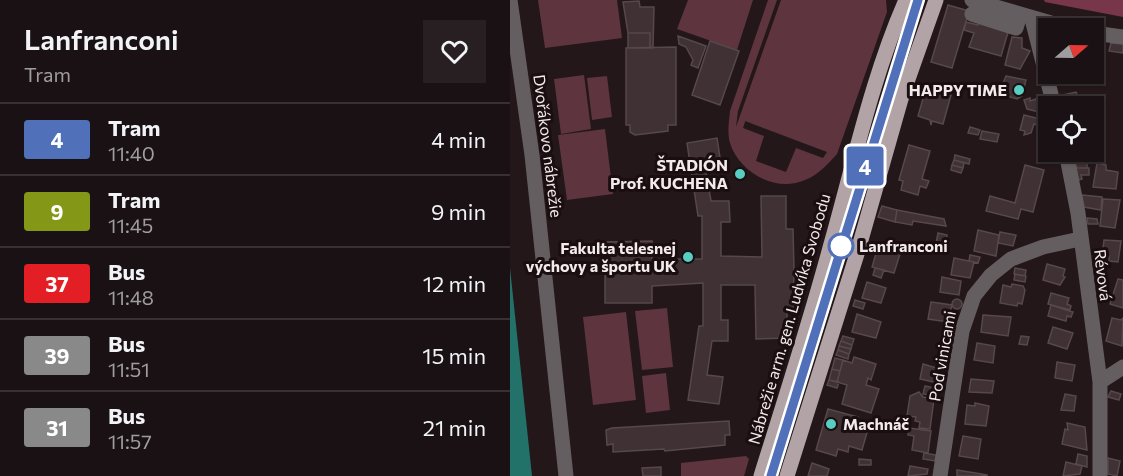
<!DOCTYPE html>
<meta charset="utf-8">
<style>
body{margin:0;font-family:Commissioner,sans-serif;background:#271f22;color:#f1f3f6;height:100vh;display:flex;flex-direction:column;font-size:22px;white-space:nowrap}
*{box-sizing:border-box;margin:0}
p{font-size:20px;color:#9f9da0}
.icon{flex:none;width:33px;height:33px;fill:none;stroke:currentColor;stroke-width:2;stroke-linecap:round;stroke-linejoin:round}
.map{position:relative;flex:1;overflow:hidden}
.sheet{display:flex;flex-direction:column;background:#1a1114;width:510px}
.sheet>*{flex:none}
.badge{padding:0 12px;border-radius:4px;font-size:21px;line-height:39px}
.needle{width:39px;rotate:70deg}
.buttons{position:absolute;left:528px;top:18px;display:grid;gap:12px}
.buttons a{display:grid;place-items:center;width:66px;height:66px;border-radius:0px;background:#1a1114;box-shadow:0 2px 4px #0004,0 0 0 2px #383134;font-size:30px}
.map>.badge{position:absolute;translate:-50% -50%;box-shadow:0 0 0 3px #fff}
.round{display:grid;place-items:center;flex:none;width:63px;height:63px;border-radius:0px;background:#271f22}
.head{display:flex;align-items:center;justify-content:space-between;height:102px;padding:0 24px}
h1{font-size:28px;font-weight:600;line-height:45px}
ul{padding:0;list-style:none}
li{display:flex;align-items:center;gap:18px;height:72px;padding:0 24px;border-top:2px solid #383134}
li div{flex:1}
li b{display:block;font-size:22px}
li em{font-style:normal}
li .badge{min-width:66px;font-weight:700;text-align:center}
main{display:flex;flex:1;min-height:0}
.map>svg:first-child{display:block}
.green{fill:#5e343f;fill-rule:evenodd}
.forest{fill:#773649}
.water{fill:#23726a}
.building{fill:#3f3134;stroke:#56484b;stroke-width:1.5}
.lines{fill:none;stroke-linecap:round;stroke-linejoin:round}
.minor{stroke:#655e60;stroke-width:15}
.major{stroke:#b2a3a6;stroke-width:15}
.tram{stroke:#9e9496;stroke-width:1.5}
.line-casing{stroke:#fff;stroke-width:14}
.line{stroke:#5071b9;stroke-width:9}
.poi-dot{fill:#57cec1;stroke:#1a0e11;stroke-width:2}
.stop-dot{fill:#fff;stroke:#5071b9;stroke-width:3}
.labels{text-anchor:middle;stroke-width:6;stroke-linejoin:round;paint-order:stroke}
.poi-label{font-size:16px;font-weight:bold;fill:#f3eaec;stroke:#1a0e11;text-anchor:end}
.street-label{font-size:16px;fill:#f3eaec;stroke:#1a0e11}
.stop-label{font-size:16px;font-weight:bold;fill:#f3eaec;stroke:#1a0e11;text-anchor:start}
</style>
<main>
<section class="sheet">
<div class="head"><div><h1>Lanfranconi</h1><p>Tram</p></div><a class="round"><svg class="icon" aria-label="heart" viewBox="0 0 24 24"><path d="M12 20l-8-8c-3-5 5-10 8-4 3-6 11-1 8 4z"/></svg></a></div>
<ul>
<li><span class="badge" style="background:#5071b9;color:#fff">4</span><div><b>Tram</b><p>11:40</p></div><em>4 min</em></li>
<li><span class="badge" style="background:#849717;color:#fff">9</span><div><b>Tram</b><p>11:45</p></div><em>9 min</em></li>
<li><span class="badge" style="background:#e31e24;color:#fff">37</span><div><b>Bus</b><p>11:48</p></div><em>12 min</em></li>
<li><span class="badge" style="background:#898989;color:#fff">39</span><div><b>Bus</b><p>11:51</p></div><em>15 min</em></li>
<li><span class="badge" style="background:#898989;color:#fff">31</span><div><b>Bus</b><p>11:57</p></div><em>21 min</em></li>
</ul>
</section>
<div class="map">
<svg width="613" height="476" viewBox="0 0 613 476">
<rect width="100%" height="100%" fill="#23171a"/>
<path class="green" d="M28,0H107L112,38L35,48Z
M178,0H243L227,50L167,29Z
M258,0H267L228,111L226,127L271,0H376L377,12L327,154C317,165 308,175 295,180C265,193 229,172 220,143C217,132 219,122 220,111ZM235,122V121L317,152L313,158L286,148L276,172L246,161L254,136L233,128Z
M74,75L81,129L51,134L44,79Z
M97,76L102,117L82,120L77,78Z
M95,129L103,194L57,200L48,135Z
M157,308L163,367L132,370L125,311Z
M116,312L126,400L83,405L73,317Z
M156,373L160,410L136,413L132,376Z
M236,456L239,459L234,476H171V463Z"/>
<path class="forest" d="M534,0H613V17L535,2Z"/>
<path class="water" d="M0,268L22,476H0Z"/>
<path class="building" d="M129,1L130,7H144L143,48H140V33H118L113,2Z
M438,5L459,11L442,68L421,62Z
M470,20L499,29L491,56L459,47L464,33L454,30L456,22L468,25Z
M534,29L538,31V46L532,44Z
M118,33H140V48H118Z
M168,36L196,46L188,68L181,65L183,60L176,47L169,44Z
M502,37L512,38V48L520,51L510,69L495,65Z
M200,41L229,51L210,105L182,95Z
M584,42L595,44L593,56L584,54Z
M601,43L613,44V53L599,51Z
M166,47V125H158V131L125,135L120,132V125H116V48Z
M551,74H566V79L556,81L552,79Z
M496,76L516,80L512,96L507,99L494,95L495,92L490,90Z
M416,88L441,95L433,124L422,121L421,125L420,120L408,116Z
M566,92L568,97L550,102L548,96Z
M589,95L594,111L584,114V106H574L572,100Z
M520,98V101L526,99L529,112L517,109L514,100Z
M514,115L534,120L532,126L524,124L521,133L514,135L515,131L510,130Z
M460,127L470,130L468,135L458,133Z
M472,131L489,134L487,142L470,139Z
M207,138L211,164L195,167L201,201H219L220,222H211V256L252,257L251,196H276V229H283L284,270L283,312H277V338L246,339L245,285H211V320H218V341H202L197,375L213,377L209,404L178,400L189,326H193V283L142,286V303H95V242L142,241V259H192V216H188L177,143Z
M399,145L420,151L412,179L419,181L416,188L410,186L408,195L391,190L393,181L389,180Z
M445,155L460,159L459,164L444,160Z
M564,156H577V162H565Z
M444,160L454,163L453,168L442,165Z
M565,162H577V168H566Z
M587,163L596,165V170L608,172L606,189L583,187Z
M442,165L453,168L451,173L441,170Z
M515,165L534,170L523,212L511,209L508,219L476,211L480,196L505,203Z
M566,168H579V175H571L572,179L568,180Z
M572,195L592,197L591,210L574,207Z
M593,199L610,200L605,228L590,226Z
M372,206L387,210L385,222L368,217Z
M387,210L434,219L436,226L403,221L402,225L385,222Z
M577,218L587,219L588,224H578Z
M468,230L489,235L486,256L464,251Z
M490,232L506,235L503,246L488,243Z
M428,233L437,235L434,251L425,249Z
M594,240L611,241L608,262L599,261V257L592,256Z
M368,247L390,254L384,273L362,267Z
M460,255L470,257L468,263L459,261Z
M444,258L464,262L460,278L441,275Z
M537,264L555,269L553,276L555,277L550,285L533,280Z
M365,268L374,270L371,278L363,275Z
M505,268L516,270L515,276L504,274Z
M505,274L516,276L515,282L504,280Z
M432,277L451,281L449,295L430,292Z
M608,279L613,280V308L600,304Z
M357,282L376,288L371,303L352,298Z
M502,284L513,286L515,290L512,304L508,303L507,306L490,303L493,285L501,287Z
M541,293L559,298L557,304L561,306L560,310L538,304Z
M442 304a5 5 0 1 1 10 0a5 5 0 1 1-10 0Z
M345,300L355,303L353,309L343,306Z
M421,302L442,305L438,322L418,319Z
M541,305L563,312L561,317L557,316L556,321L538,316Z
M347,314L371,322L366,338L342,332Z
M473,315L501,317L498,336L471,332Z
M602,318L611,320L613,318L612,346L596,341Z
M436,322L446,323L445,330L435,328Z
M543,327L563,333L557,349L538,343Z
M333,336L344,339L342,345L331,341Z
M511,336L519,337L517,345L509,344Z
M331,341L342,345L341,349L329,346Z
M467,343L485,346L483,363L464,360Z
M329,346L341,349L339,354L328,350Z
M328,350L339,354L338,359L326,355Z
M344,357L366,364L361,380L358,378L356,385L369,389L361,413L332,404L337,385L327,382L333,360L342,363Z
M325,358L333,360L330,371L322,369Z
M547,362L565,365L562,381L545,378Z
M413,364L430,369L428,383L410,379Z
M322,369L330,371L327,382L319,380Z
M461,379L484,381L482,393L459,392Z
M319,380L329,382L327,388L317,385Z
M415,386L426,388L425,396L413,394Z
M601,391L611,394L609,400L598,397Z
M409,392L413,397L424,399L420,429L409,428L410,422L405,421L406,417L397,416L400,396Z
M555,394L566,396L564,411L551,410Z
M465,403L479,406L476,426L455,424L457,405L465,406Z
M318,409L348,417L345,425L358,429L352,450L339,446L338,452L328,449L326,456L306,450Z
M219,421L220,435H215V445L155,451L154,449L103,452V444L97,445L96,430L102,428Z
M557,423L575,427L577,450L552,444L555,429L558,430Z
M399,428L421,431L418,453L402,450L404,436L398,435Z
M453,436L471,439L468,459L449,456Z
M414,453L426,455L425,461L413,459Z
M568,454L577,456V467L566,464Z
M598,458L610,461L607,476L598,474Z
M349,459L361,460V465H349Z
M556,462L572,466L570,474L553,476Z
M302,463L319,469L317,476H298Z
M400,466L418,469L417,474L398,476Z
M151,467V476H133L132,468Z
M447,470L477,475V476H447Z"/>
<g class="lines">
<path class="minor" d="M0,0L22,155L56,476
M462,0L558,28
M462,14L506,28L510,15
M522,19L544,106
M584,33L613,37
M556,152L568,213L590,382V476
M590,382L613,367
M430,476L452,331L464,296L481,275L501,259L533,247L570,239"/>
<path class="major" d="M251,476C275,399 300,322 321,244C344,163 362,77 396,0
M277,476L347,254L391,99L426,0"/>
<path class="tram" d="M267,476L414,0"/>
</g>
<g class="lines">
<g class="line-casing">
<path id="line" d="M261,476L408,0"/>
</g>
<use href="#line" class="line"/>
</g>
<g class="poi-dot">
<circle cx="509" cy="90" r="6"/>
<circle cx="230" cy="174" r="6"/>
<circle cx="178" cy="257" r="6"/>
<circle cx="321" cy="424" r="6"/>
</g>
<circle class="stop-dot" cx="331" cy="246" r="12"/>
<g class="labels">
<g class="poi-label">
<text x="497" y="96">HAPPY TIME</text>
<text x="218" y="171">ŠTADIÓN<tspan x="218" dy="18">Prof. KUCHENA</tspan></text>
<text x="166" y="254">Fakulta telesnej<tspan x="166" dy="18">výchovy a športu UK</tspan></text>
<text x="333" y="430" text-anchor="start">Machnáč</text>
</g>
<g class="street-label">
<text transform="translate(38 146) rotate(83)" y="6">Dvořákovo nábrežie</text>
<text transform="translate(593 275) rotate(83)" y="6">Révová</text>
<text transform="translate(279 319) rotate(-74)" y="6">Nábrežie arm. gen. Ludvíka Svobodu</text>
<text transform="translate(432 356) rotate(-80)" y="6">Pod vinicami</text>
</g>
<g class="stop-label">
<text x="349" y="252">Lanfranconi</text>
</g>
</g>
</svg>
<div class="buttons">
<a><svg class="needle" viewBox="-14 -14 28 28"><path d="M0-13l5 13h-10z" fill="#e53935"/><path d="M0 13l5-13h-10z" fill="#9f9da0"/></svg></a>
<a><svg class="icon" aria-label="locate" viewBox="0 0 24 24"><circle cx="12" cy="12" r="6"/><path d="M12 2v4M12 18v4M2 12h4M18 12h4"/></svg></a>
</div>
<b class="badge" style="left:355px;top:166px;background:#5071b9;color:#fff">4</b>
</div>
</main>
